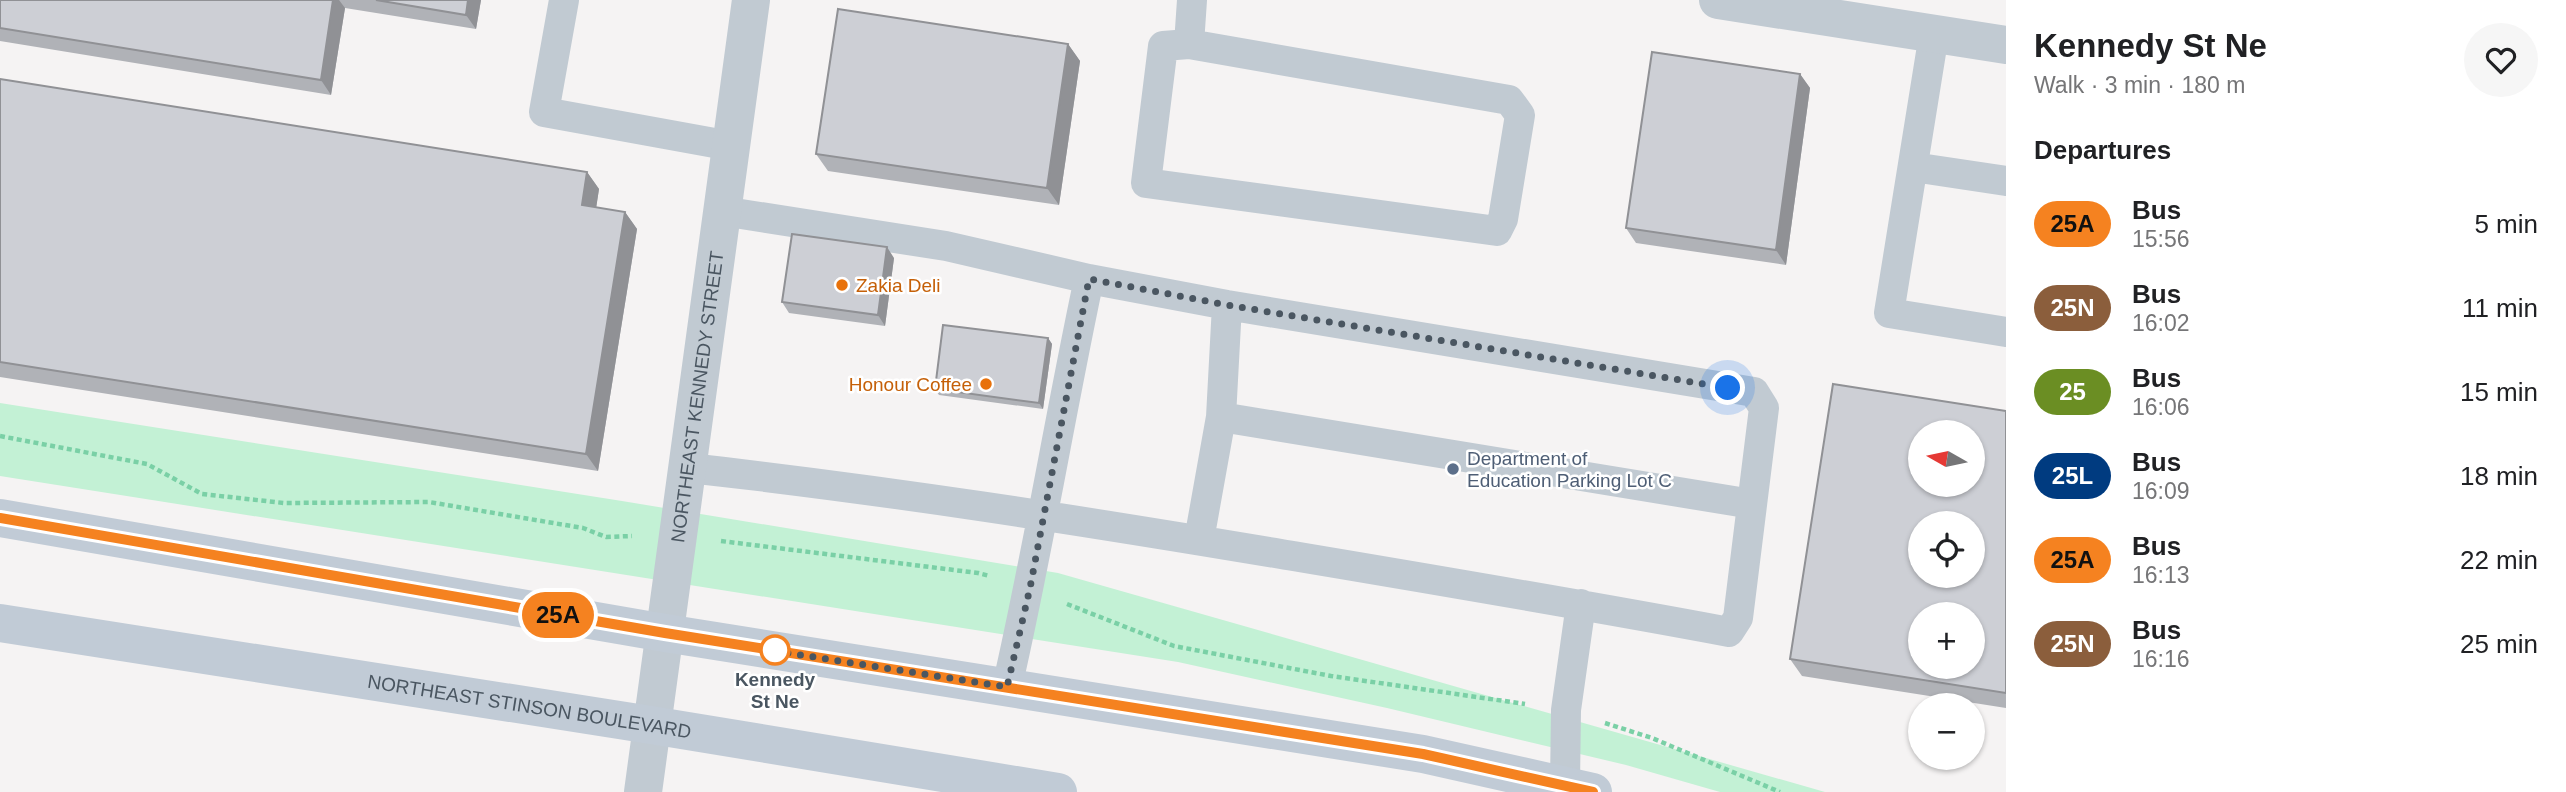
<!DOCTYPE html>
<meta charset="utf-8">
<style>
body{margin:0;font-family:Helvetica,sans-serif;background:#f6f6f6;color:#202124;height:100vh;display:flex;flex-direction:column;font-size:26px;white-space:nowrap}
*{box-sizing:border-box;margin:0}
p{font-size:23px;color:#757577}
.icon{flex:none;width:38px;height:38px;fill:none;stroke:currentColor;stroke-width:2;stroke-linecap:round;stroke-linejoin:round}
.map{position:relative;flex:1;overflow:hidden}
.details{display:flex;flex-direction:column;background:#fff;width:560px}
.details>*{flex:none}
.badge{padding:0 14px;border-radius:23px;font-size:24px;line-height:46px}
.needle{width:46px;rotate:279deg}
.fabs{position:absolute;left:1908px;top:420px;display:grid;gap:14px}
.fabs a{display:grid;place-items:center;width:77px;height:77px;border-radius:50%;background:#fff;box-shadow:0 2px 5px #0004;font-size:35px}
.you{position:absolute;width:35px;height:35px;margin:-18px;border:5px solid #fff;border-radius:50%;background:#1a73e8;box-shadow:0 0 0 10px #1a73e833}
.map>.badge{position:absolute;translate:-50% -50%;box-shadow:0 0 0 4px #fff}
h2{padding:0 28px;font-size:26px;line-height:63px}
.round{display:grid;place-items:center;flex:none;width:74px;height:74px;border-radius:37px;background:#f6f6f6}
.overview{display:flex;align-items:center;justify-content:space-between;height:119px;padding:0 28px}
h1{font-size:33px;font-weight:700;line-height:52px}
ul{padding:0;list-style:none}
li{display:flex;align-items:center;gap:21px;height:84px;padding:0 28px}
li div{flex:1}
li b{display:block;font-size:26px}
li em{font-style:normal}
li .badge{min-width:77px;font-weight:700;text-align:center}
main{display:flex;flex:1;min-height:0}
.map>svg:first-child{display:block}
.green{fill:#c3f1d5}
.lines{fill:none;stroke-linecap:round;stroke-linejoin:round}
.path{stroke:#7ad0a6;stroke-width:4.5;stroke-dasharray:5 3.5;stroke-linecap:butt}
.lane{stroke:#c1cad2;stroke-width:30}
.street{stroke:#c1cad2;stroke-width:38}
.secondary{stroke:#c1cbd6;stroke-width:38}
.wall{fill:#b0b2b7}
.shaded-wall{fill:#909195}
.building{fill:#cdcfd5;stroke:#909195;stroke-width:2;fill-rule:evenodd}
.line-casing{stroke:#fff;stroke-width:16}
.line{stroke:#f58220;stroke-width:10}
.walk{stroke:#4a5661;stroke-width:7;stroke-dasharray:0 12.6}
.food-dot{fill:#e8710a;stroke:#fff;stroke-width:2.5}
.service-dot{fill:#5c6f8a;stroke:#fff;stroke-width:2.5}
.stop-dot{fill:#fff;stroke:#f58220;stroke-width:3.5}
.labels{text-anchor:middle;stroke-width:5;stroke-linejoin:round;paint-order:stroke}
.food-label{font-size:19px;fill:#c56008;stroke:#fff;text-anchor:start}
.street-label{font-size:19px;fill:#4a5661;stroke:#fff}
.service-label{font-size:19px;fill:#4e5e75;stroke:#fff;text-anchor:start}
.stop-label{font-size:19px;font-weight:bold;fill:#4a5661;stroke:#fff}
</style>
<main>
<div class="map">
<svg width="2006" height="792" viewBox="0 0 2006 792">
<rect width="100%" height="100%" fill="#f5f3f3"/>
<path class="green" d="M0,403L622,501L1058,573L1825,792H1720L1626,765L1387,708L1178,662L0,476Z"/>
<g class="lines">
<path class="path" d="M0,436L147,464L202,494L284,503L429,502L583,528L606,537L632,536
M721,541L978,573L990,576
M1067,604L1174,646L1331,676L1525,704
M1605,723L1652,738L1780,792"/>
<path class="lane" d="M564,0L544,112L731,146
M1934,34L1889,313L2006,332
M1189,44L1509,100L1520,115L1503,219L1497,231L1146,183L1163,46Z
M1189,44L1192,0
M1913,167L2006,181
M722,211L946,246L1089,279
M1221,417L1752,504
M689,468C887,490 1084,521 1281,554C1430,579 1580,604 1729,632L1738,618L1764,408L1754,392L1227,305L1089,279C1060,415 1038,552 1007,687
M1199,540L1221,417L1227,305
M1565,784L1566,710L1581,604"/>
<g class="street">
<path d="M1718,0L2006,45"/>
<path id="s1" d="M643,792L751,0"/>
</g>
<g class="secondary">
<path d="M0,518L665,633L1423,754L1593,792"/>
<path id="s2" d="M0,623L651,725L1058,792"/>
</g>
</g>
<path class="wall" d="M0,0H481L476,29L345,8L331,95L0,41Z
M1068,44L1080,61L1059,205L828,171L816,154Z
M1800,74L1810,88L1786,265L1636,243L1626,228Z
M0,79L587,172L599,189L596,208L625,212L637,229L598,471L0,377Z
M894,258L885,326L789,313L782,302Z
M1048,338L1052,344L1043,409L939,395L935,389Z
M2006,411V708L1802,676L1790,659Z"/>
<path class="shaded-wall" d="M333,0H339L345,8L331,95L321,80Z
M468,0H481L476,29L466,15Z
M1068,44L1080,61L1059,205L1047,188Z
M1800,74L1810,88L1786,265L1776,250Z
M587,172L599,189L594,222L582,205Z
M625,212L637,229L598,471L586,454Z
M887,247L894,258L885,326L878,315Z
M1048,338L1052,344L1043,409L1039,403Z"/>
<path class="building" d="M0,0H333L321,80L0,28Z
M376,0H468L466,15Z
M838,9L1068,44L1047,188L816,154Z
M1652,52L1800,74L1776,250L1626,228Z
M0,79L587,172L582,205L625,212L586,454L0,362Z
M792,234L887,247L878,315L782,302Z
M943,325L1048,338L1039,403L935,389Z
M1833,384L2006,411V693L1790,659ZM1920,432H1972V485H1920ZM1920,523H1972V576H1920ZM1920,614H1972V667H1920Z"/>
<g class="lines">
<g class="line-casing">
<path id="line" d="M0,518L665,633L1423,754L1593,792"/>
</g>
<use href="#line" class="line"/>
<path class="walk" d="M775,650H769L1007,687L1030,588L1089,279L1227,305L1728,388"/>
</g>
<g class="food-dot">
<circle cx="842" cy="285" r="7"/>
<circle cx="986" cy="384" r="7"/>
</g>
<circle class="service-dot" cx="1453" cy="469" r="7"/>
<circle class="stop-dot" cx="775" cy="650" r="14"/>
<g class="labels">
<g class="food-label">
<text x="856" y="292">Zakia Deli</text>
<text x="972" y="391" text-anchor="end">Honour Coffee</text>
</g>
<g class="street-label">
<text dy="7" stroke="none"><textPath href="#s1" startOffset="399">NORTHEAST KENNEDY STREET</textPath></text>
<text dy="7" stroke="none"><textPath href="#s2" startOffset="536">NORTHEAST STINSON BOULEVARD</textPath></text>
</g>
<g class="service-label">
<text x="1467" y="465">Department of<tspan x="1467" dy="22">Education Parking Lot C</tspan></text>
</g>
<g class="stop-label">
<text x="775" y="686">Kennedy<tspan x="775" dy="22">St Ne</tspan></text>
</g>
</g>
</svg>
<div class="fabs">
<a><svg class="needle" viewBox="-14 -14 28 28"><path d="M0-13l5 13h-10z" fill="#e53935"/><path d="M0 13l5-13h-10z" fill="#757577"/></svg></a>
<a><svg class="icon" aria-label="locate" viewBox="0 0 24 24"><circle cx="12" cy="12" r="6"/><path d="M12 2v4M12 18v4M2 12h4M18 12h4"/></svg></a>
<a>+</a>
<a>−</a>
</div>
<div class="you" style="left:1728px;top:388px"></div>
<b class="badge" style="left:558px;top:615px;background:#f58220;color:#111">25A</b>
</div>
<section class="details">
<div class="overview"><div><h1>Kennedy St Ne</h1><p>Walk · 3 min · 180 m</p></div><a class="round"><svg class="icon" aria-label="heart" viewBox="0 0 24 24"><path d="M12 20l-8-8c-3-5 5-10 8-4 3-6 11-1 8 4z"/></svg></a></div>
<h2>Departures</h2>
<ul>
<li><span class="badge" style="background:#f58220;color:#111">25A</span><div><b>Bus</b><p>15:56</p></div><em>5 min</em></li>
<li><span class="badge" style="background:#8b5e3c;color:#fff">25N</span><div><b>Bus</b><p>16:02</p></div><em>11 min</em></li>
<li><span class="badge" style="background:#6b8e23;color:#fff">25</span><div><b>Bus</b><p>16:06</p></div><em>15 min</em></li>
<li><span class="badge" style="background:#003b80;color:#fff">25L</span><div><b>Bus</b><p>16:09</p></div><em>18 min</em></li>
<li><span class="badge" style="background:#f58220;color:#111">25A</span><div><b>Bus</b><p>16:13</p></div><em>22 min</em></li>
<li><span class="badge" style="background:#8b5e3c;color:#fff">25N</span><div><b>Bus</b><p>16:16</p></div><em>25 min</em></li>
</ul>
</section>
</main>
